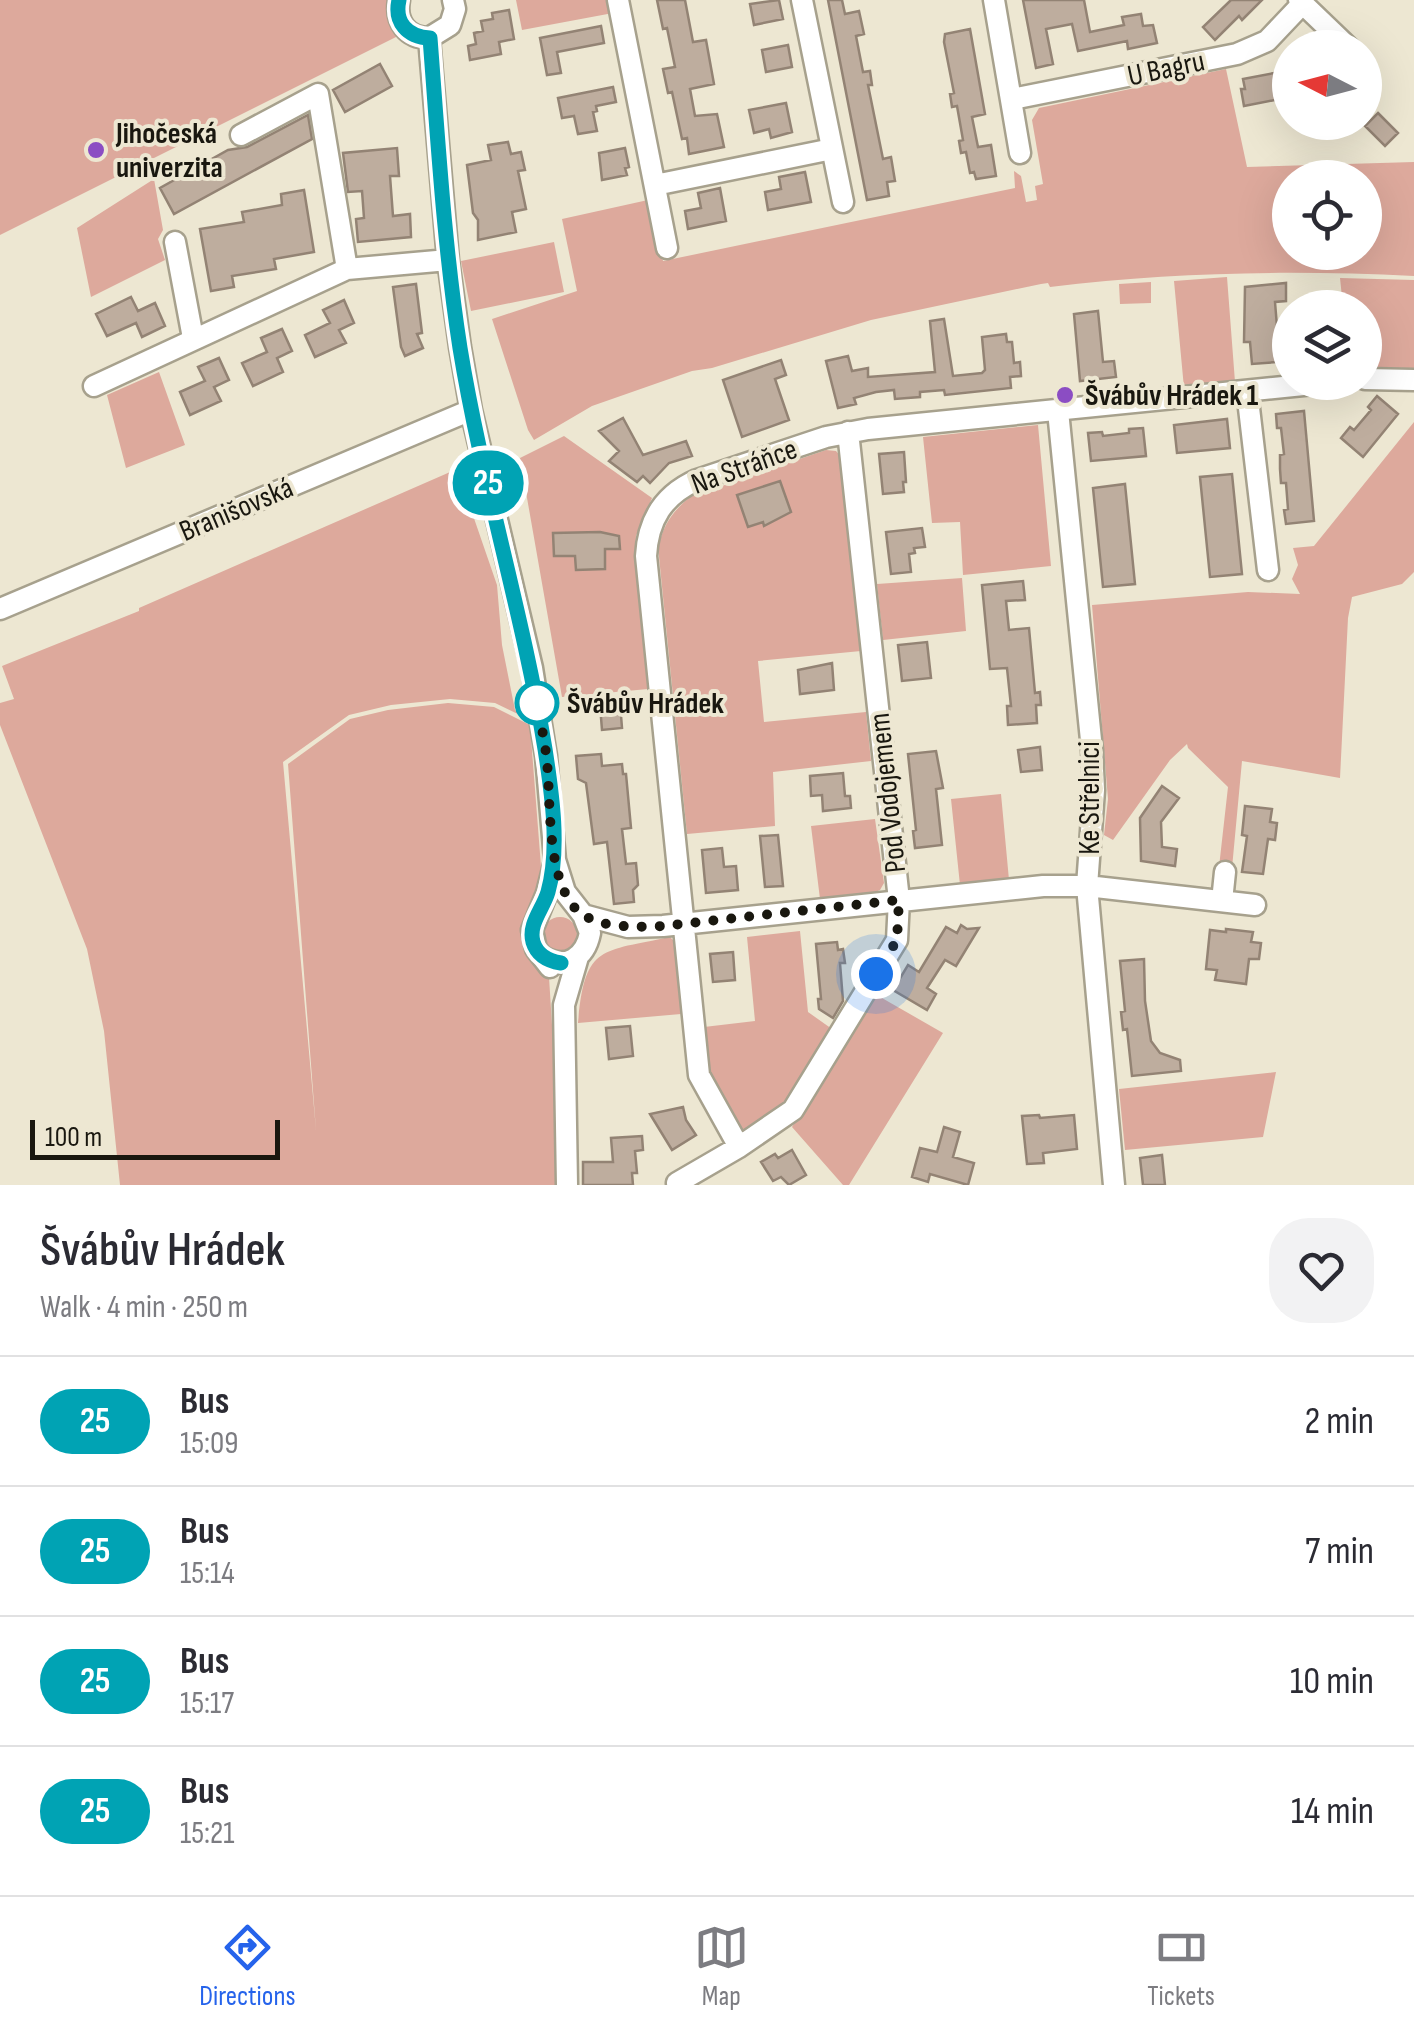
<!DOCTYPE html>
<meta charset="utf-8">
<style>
body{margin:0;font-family:"Sofia Sans Condensed",sans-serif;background:#f2f2f3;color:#2b2b33;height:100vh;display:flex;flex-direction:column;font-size:38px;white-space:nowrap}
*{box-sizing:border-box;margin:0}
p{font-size:32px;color:#7c7c81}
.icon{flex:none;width:55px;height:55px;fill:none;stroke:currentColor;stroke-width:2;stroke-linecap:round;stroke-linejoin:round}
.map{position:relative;height:1185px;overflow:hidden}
.details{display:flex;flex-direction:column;background:#fff;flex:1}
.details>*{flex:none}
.badge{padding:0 20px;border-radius:32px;font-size:35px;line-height:65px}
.needle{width:65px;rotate:276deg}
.buttons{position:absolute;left:1272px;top:30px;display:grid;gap:20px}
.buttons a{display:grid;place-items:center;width:110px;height:110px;border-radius:50%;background:#fff;box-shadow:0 10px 40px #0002;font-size:50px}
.scale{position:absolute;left:30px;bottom:25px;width:250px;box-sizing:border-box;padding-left:10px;border:5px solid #19170f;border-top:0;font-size:28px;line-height:35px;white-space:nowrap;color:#19170f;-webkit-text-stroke:8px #ede7d2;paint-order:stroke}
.you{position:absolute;width:50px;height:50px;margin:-25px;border:8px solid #fff;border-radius:50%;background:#1a73e8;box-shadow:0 0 0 15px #1a73e833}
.map>.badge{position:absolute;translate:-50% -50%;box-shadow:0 0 0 5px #fff}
.round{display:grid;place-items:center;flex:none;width:105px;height:105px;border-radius:40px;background:#f2f2f3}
.overview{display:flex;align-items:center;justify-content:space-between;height:170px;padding:0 40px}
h1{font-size:48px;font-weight:600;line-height:75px}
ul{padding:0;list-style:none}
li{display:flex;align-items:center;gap:30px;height:130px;padding:0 40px;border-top:2px solid #e1e1e2}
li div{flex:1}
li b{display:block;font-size:38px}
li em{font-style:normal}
li .badge{min-width:110px;font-weight:700;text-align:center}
.dock{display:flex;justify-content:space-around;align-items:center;height:140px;border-top:2px solid #e1e1e2;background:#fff;font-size:28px;color:#7c7c81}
.dock a{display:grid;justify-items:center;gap:5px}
.dock .selected{color:#2563eb}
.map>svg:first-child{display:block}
.green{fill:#dda99c;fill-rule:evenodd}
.building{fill:#bead9e;stroke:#938374;stroke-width:2.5}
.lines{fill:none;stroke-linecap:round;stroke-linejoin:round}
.minor-casing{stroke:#a7a18d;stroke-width:25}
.minor{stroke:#fff;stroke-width:20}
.line-casing{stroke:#fff;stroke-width:22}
.line{stroke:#00a3b4;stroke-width:15}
.walk{stroke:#19170f;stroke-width:10;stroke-dasharray:0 18}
.poi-dot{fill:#8b4dc3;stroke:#ede7d2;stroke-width:4}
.stop-dot{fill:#fff;stroke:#00a3b4;stroke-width:5}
.labels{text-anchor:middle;stroke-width:8;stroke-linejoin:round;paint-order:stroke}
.street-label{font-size:30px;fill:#19170f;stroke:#ede7d2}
.poi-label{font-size:30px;font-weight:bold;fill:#19170f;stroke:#ede7d2;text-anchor:start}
.stop-label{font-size:30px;font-weight:bold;fill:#19170f;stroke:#ede7d2;text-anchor:start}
</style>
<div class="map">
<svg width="1414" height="1185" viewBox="0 0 1414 1185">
<rect width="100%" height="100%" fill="#ede7d2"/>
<path class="green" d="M0,0H389L388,18L398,36L0,235Z
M516,0H610L613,13L522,30Z
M1226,69L1247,167L1414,162V276C1291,270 1172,272 1050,287L1048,283L1041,284L871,320L712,368L692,371L592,406L534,440L528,430L492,319L577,291L562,219L648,200L663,261L1015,188L1014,171L1021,176L1026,202L1037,200L1035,186L1043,184L1032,120L1039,108ZM1290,178H1365V252H1290Z
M154,179L163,230L158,239L165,260L91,297L77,228Z
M554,242L564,292L471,311L461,261Z
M1227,277L1235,382L1184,388L1174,281Z
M1340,278L1414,280V369L1365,370V308L1343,307Z
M1151,282V303L1120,304L1119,284Z
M159,372L185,445L126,468L107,395Z
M1414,422V572L1402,584L1352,597L1348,618L1340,778L1242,761L1232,868L1219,867L1228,787L1188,748L1187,744L1170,760L1113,840L1104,835L1108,799L1092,605L1248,592L1300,594L1292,579L1298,565L1293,548L1314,546Z
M1038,425L1051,566L963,575L960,522L932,523L923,437Z
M564,436L652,498L636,536L635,556L648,689L562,697L520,458Z
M826,450L836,451L841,457L861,651L758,661L764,722L866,712L871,761L773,772L775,826L687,834L658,547C664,524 672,512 690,497Z
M457,469L497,585L502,645L515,710L526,718L495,703L450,699L391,705L349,715L283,762L316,1130L288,764L350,719L388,710L448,703L494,707L530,725L543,892L522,922L521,938L526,956L549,977L562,1185H120L104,1031L87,949L0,725V703L14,699L2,666L139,611V608Z
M962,578L966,631L883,640L877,584Z
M1001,794L1009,880L960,885L951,799Z
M875,819L884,883L880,890L868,895L820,899L811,826Z
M543 934a17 17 0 1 1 34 0a17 17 0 1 1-34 0Z
M800,931L808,1012L832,1029L789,1107L741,1134L707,1077L704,1027L755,1021L747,937Z
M670,937L676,943L681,1014L578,1023C585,945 600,952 670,937Z
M875,994L943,1033L849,1185H843L792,1127Z
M1276,1072L1263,1137L1125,1150L1119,1089Z"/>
<path class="building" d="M657,0H685L693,42L706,40L714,84L690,89L695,116L717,114L724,147L689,154L687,138L682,139L672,92L668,93L663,69L675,67L667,28L663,29Z
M779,0L783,19L754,25L750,4Z
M828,0H842L845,14L859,11L864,34L856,36L863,72L870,71L872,85H868L883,159L891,157L895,181L887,182L889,196L867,200Z
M1023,0H1084L1090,32L1124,25L1122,17L1141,14L1143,26L1153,25L1157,43L1128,49L1127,41L1078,51L1072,24L1046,29L1053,64L1036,68Z
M1231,0H1262L1242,20L1239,16L1215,40L1203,27Z
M509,10L514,39L499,42L501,54L470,60L468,46L476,44L474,33L483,31L481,21L493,19L492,13Z
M601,26L604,43L557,52L561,73L547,75L540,38Z
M970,29L985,114L972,117L978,147L991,145L996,176L976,179L974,172L970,173L966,152L961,153L959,141L963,140L957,106L952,107L950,94L954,93L944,42L945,34Z
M788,45L792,67L766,72L762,50Z
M380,64L392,86L345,112L333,90Z
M1290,70V97L1244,106L1241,89H1245L1243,79Z
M613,87L616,102L596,106L597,111L593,112L597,131L578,134L574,116L562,118L558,98Z
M786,103L792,132L771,138L769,129L754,133L749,110Z
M1378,113L1398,133L1385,146L1365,126Z
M308,115L312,139L174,214L160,188L228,150L247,147Z
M508,142L511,154L521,152L525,170L518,171L526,209L512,212L516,232L478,240V220L473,213L467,165L491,160L488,145Z
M397,148L399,176H390L393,216L410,214L411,237L358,242L356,219L364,218L362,191L348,192L343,153Z
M625,148L629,167L625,168L627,175L602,180L599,153Z
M805,172L811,202L768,210L765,192L781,189L779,177Z
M720,188L726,221L688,229L685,211L701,208L698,193Z
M304,190L314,252L274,259L276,269L232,276L234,287L211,291L200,229L244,222L242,212L282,205L281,194Z
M1286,283V301L1275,302L1278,339L1288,338L1290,361L1252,364L1250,342H1244L1245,287Z
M416,284L422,333L417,334L423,348L405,356L401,347L393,287Z
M131,297L138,311L155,303L165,326L142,337L136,323L107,336L96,314Z
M344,300L354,323L339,330L346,343L315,357L305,335L330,323L323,310Z
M1098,311L1103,362L1114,361L1116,377L1080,381L1074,314Z
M944,319L953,376L982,373L985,370L982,337L1006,334L1007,342H1012L1014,363L1020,362L1021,376L1010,377L1011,388L945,395L944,390L920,392V397L895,399L894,390L876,392L854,398L856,404L838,408L826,361L848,356L852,371L868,368V377L935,372L930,321Z
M282,329L292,351L277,358L283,372L253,386L242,363L267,352L261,338Z
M219,358L229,380L214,387L221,401L190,415L180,392L205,381L198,367Z
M781,360L786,375L775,379L789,420L742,437L723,380Z
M1377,396L1398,414L1363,457L1341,438L1350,427L1354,430L1371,410L1368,407Z
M1304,411L1314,521L1286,524L1284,510L1288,509L1286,483H1281L1280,469V455L1284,454L1281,428H1277L1276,414Z
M623,418L643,455L686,441L692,456L669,463L650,483L643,476L637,482L609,461L619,451L599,431Z
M1227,419L1230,448L1177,453L1174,425Z
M1143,428L1146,456L1091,461L1088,433L1102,432L1103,436L1129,433V429Z
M904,452L906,482H903L904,492L883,494L879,454Z
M1232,474L1242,574L1210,577L1200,477Z
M780,481L791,512L764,526L763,522L748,527L737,495Z
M1125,484L1135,584L1103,587L1093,488Z
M922,528L925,547L914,548L915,553L909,554L911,572L891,574L886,532Z
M600,532L619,536L620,549H605V569L576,570L575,556H554L553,533Z
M1023,581L1025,600L1006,601L1009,630L1029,628L1035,693L1040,692L1041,705H1036L1037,723L1008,725L1007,706H1011L1007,668L990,669L982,585Z
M927,642L931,678L902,681L898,645Z
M832,663L834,690L800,694L798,670Z
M620,703L622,728L602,730L600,705Z
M1040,747L1042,770L1021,772L1018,750Z
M936,751L943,788L936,789L942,845L915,848L913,831L916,830L908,754Z
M601,754L602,766L622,764L623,774H626L631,828L622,829L626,864L636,863L638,885L633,890L634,902L614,904L607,842L594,844L586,783L578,779L576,756Z
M843,773L845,796H850L851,808L823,811L822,795L811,796L810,776Z
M1162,786L1179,798L1161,822L1162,847L1177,849L1175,866L1141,861L1140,818Z
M1245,806L1272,809L1270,822L1277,823L1275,840L1268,839L1263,874L1242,872L1247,836L1242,835Z
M778,835L783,886L765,887L760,836Z
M722,848L724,867L736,866L738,890L706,893L702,850Z
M961,925L967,929L979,928L956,966L945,960L927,988L936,994L927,1010L893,990L908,965L919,972L946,927L957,933Z
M1226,929L1253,932L1251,942L1261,943L1259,959H1249L1246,984L1215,980L1217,970L1206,969L1210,930L1226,932Z
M837,942L838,950L843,949L845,963H840L843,1001L833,1018L819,1009L818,999H821L816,944Z
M733,952L735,980L713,982L710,954Z
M1144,959L1145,1001L1151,1041L1160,1053L1180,1060L1181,1071L1132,1076L1127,1029L1123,1030L1121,1012L1125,1011L1120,961Z
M630,1026L633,1056L609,1059L606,1028Z
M683,1107L686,1120L696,1135L672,1150L650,1114Z
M1039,1115L1040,1118L1074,1115L1077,1149L1043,1153L1044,1163L1027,1164L1022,1116Z
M944,1127L960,1132L953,1157L974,1163L968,1185L930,1174L928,1182L912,1177L920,1148L937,1152Z
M642,1136L643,1150L635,1151L637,1173H632L633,1185H583V1162H613L611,1138Z
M792,1150L806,1175L789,1185L781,1177L773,1181L761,1162L775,1154L778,1158Z
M1162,1155L1165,1185H1143L1140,1158Z"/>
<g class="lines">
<g class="minor-casing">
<path id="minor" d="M399,0C395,22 407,38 429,38L450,25L455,9L453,0
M618,0L667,248
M802,0L843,202
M994,0L1020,153
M1299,0L1349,48
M429,38L448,260L460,347L471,410L532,668L546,756L555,860L565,892L583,915L590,933C585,958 566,970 543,957
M1012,99L1237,54L1267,41L1303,3
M241,135L318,94L347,269
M655,185L832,149
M175,242L193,338
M1365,379L1414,380
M94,386L347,269L448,260
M1247,391L1268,570
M1058,411L1092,750L1094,790L1087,886L1114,1185
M0,609L471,410
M1222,901L1225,872
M583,915L628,927L663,926L1043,886H1087L1255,905
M550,967L536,949L532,930L547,893L555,861
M739,1147L699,1075L646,556C648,520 663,495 697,480L826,437L868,429L1333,382
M677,1183L739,1147L793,1110L897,940L899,900L848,432
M567,1185L564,1005L578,957"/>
</g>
<use href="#minor" class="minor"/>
</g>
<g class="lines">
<g class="line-casing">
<path id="line" d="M399,0C394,22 407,37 430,38C438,141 444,245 460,348C482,483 523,614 545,749C552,794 560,849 548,892C543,909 528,924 533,942C537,955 548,961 561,963"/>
</g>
<use href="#line" class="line"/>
<path class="walk" d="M537,703V700C540,721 545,741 547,762C551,803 546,883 579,912C600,929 638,927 663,926L899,900L897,940L876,974"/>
</g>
<g class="poi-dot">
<circle cx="96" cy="150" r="10"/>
<circle cx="1065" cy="395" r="10"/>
</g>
<circle class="stop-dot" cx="537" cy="703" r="20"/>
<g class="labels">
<g class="street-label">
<text transform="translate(1166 68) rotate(-12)" y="10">U Bagru</text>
<text transform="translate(744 466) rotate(-20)" y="10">Na Stráňce</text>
<text transform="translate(236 509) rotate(-23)" y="10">Branišovská</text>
<text transform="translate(887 793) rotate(-96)" y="10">Pod Vodojemem</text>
<text transform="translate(1089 798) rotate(-90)" y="10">Ke Střelnici</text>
</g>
<g class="poi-label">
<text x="116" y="143">Jihočeská<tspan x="116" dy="34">univerzita</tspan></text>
<text x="1085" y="405">Švábův Hrádek 1</text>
</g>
<g class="stop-label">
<text x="567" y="713">Švábův Hrádek</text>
</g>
</g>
</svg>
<div class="buttons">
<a><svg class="needle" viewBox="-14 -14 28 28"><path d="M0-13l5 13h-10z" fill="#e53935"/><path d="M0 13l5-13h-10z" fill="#7c7c81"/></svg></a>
<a><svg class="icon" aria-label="locate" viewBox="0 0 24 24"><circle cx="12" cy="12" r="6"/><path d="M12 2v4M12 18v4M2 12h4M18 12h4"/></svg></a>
<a><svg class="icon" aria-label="layers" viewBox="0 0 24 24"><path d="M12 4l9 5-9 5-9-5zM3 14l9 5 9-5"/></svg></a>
</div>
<div class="scale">100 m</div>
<div class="you" style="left:876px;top:974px"></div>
<b class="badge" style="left:488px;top:483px;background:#00a3b4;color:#fff">25</b>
</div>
<section class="details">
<div class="overview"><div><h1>Švábův Hrádek</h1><p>Walk · 4 min · 250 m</p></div><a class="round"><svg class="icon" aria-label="heart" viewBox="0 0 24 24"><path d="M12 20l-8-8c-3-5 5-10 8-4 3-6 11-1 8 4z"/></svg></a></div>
<ul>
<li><span class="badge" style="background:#00a3b4;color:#fff">25</span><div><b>Bus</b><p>15:09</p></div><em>2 min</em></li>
<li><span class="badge" style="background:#00a3b4;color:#fff">25</span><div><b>Bus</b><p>15:14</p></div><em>7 min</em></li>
<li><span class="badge" style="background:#00a3b4;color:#fff">25</span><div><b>Bus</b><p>15:17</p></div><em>10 min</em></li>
<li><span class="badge" style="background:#00a3b4;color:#fff">25</span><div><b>Bus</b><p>15:21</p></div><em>14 min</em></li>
</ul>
</section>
<nav class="dock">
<a class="selected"><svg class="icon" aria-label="directions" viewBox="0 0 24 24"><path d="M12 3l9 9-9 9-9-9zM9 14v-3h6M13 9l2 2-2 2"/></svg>Directions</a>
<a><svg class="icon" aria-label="map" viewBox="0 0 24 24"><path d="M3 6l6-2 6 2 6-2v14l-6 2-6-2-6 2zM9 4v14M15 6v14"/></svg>Map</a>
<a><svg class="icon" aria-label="tickets" viewBox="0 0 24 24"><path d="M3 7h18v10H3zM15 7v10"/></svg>Tickets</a>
</nav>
